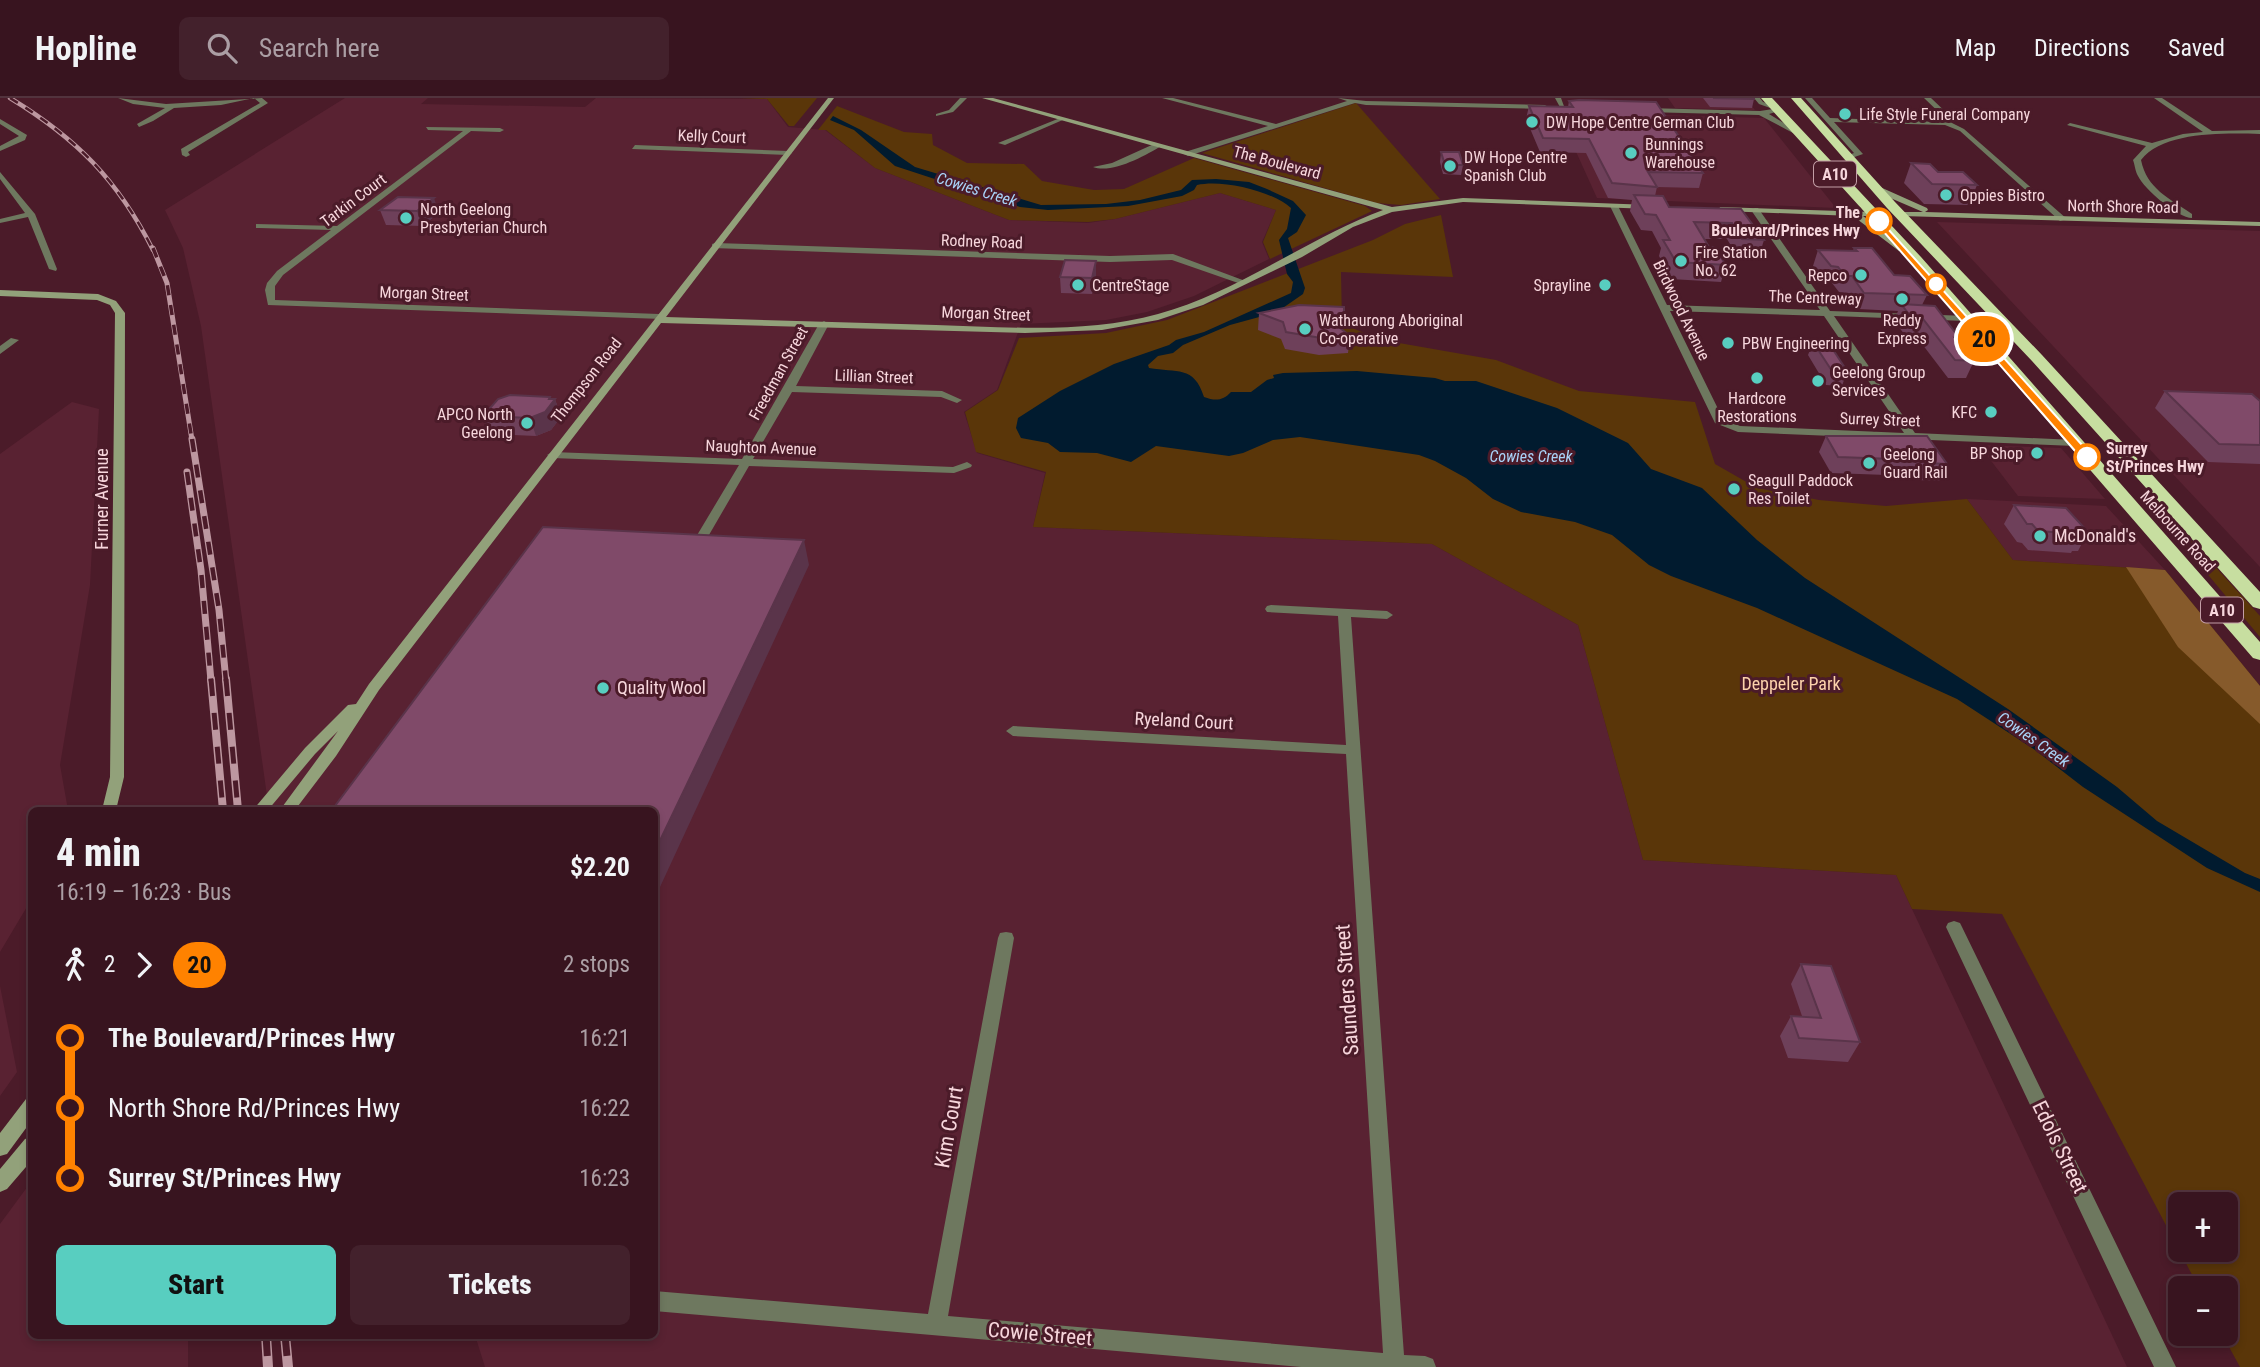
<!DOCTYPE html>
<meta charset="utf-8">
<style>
body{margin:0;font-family:"Roboto Condensed",sans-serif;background:#43212c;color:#f1f3f6;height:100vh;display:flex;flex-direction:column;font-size:26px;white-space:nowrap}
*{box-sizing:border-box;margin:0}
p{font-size:23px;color:#ab9ea4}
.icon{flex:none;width:38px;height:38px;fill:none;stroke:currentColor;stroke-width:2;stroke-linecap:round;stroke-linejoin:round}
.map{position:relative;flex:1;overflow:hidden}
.details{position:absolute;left:28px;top:709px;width:630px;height:532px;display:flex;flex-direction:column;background:#38141f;border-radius:10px;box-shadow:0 4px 10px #0003,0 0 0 2px #52333d}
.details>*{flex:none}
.badge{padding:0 14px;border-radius:23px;font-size:24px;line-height:46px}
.fabs{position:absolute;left:2168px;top:1094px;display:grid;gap:14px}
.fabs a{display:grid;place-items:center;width:70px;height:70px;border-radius:10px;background:#38141f;box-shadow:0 4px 10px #0003,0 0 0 2px #52333d;font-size:35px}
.map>.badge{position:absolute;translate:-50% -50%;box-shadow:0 0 0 4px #fff}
.legs{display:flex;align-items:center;gap:10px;height:77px;padding:0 28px;font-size:23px}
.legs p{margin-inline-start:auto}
.head{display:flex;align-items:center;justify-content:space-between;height:119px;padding:0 28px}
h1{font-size:38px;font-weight:800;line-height:52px}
.action{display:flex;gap:14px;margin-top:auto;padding:14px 28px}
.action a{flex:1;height:80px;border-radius:10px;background:#58cec0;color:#111;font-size:28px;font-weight:800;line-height:80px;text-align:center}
.action a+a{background:#43212c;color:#f1f3f6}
ul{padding:0 28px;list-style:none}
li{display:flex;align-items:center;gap:24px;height:70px;font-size:26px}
li i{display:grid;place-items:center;width:10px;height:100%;margin:0 9px;background:currentColor}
li i::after{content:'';width:18px;height:18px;margin:-9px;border:5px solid;border-radius:50%;background:#38141f}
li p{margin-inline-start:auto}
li:first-child i{background:linear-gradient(#0000 50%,currentColor 0)}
li:last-child i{background:linear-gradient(currentColor 50%,#0000 0)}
header{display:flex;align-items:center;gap:42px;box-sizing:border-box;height:98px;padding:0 35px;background:#38141f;border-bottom:2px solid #52333d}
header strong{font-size:33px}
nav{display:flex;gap:38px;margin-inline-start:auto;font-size:24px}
.search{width:490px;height:63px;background:#43212c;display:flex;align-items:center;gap:18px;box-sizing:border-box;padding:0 24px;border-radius:10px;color:#ab9ea4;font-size:26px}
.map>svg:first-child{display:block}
.built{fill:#592232}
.green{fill:#5a3609;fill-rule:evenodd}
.forest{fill:#865a2b}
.water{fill:#011b2f}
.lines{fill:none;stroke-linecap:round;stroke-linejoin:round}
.street{fill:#6e785f;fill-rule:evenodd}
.secondary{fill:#92a17a;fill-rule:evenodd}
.highway{fill:#c7dea0;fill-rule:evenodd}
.rail-far4-casing{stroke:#bd97a0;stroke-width:4.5}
.rail-far3-casing{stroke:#bd97a0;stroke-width:5}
.rail-far2-casing{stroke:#bd97a0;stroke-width:7}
.rail-far1-casing{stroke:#bd97a0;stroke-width:8}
.rail-casing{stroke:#bd97a0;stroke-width:10}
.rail-far4{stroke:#4b1b29;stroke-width:2.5;stroke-dasharray:9;stroke-linecap:butt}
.rail-far3{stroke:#4b1b29;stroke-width:3.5;stroke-dasharray:10;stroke-linecap:butt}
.rail-far2{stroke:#4b1b29;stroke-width:4.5;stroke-dasharray:13;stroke-linecap:butt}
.rail-far1{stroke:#4b1b29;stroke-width:5;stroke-dasharray:17;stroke-linecap:butt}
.rail{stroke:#4b1b29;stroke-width:7;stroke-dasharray:21;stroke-linecap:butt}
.wall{fill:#6e405a}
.shaded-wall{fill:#5a344a}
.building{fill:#804a69;stroke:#5a344a;stroke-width:2}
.line-1{fill:#ff8200;stroke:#fff;stroke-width:2}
.poi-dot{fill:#58cec0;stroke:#4b1b29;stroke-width:2.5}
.stop-1-dot{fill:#fff;stroke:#ff8200;stroke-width:3.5}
.labels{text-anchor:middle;stroke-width:6;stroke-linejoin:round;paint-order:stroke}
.far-poi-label{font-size:16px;fill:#f7d6dc;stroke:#4b1b29;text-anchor:start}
.far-street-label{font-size:16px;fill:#f7d6dc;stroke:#4b1b29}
.shield{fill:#4b1b29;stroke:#c39ea6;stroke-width:2}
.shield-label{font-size:16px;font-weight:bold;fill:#f7d6dc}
.far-water-label{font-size:16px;font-style:italic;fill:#a9d4f9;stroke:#4b1b29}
.far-stop-label{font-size:16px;font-weight:bold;fill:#f7d6dc;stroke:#4b1b29;text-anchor:end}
.street-label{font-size:18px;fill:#f7d6dc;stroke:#4b1b29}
.poi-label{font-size:18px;fill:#f7d6dc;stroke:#4b1b29;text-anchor:start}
.park-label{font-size:18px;fill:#fcd2ab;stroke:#4b1b29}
.near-street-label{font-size:21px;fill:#f7d6dc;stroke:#4b1b29}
</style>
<header>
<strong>Hopline</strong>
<div class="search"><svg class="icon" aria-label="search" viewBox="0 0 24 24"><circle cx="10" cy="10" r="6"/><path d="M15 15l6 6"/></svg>Search here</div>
<nav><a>Map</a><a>Directions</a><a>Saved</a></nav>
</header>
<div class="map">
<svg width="2260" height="1269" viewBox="0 0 2260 1269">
<rect width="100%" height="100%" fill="#4b1b29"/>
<path class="built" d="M345,0H428L421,6L585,9L596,0L767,1L788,29L825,32L875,70L1009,122L1088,125L1115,121L1220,95L1276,112L1262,144L1269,161L1194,198L1147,214L1106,222L1021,226L997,292L964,314L977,355L1045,375L1033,429L1432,446L1578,527L1643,762L1896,777L2127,1269H485L475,1237H654V712H269L201,228L183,150L165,112Z
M1668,0H1745L1755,12L1675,10Z
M1558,14L1764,20L1836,110L1597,100Z
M1937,124L2260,133V469L2170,373Z
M72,304L99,311L90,487L60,667L68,712H32L31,802L0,854V356Z
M1979,347L2061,350L2105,401L2018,398Z
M1967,401L2106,408L2165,472L2013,462Z
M0,888L17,974L0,998Z
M31,1084L32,1237H188V1269H0V1126Z"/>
<path class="green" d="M740,0H817L794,28H789L767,1Z
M1356,5L1440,101L1401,107L1377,105L1202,55Z
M837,8L904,34L932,36L933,47L967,65L1024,66L1042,83L1094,92L1124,91L1194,60L1365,108L1372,113L1270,161L1263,144L1276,112L1220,95L1115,121L1088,124L1009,122L875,70L826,32H818Z
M1441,117L1453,179L1341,174L1342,226L1382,242L1496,262L1579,293L1695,304L1715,366L1757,390L1819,402L1886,408L1967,401L2013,462L2165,472L2260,588V1269H2240L2222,1236H2226V1190H2199L2002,816L1912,811L1896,777L1643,762L1578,527L1432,446L1033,429L1046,374L976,354L965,314L998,292L1019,240L1106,235L1167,222L1373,142L1405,126ZM2180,1106H2226V1152H2180Z
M2149,396L2260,518V539L2149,406Z"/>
<path class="forest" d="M2126,469L2165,472L2260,588V626L2178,549Z"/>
<path class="water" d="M833,18L861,32L915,69L1041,107L1106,106L1140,102L1181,92L1192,82L1216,81L1249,84L1267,91L1293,103L1306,117L1297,134L1288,140L1305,190L1303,196L1277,214L1230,227L1183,247L1173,255L1158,258L1148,267L1149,270C1177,275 1194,267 1204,299C1215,303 1223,303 1231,294H1251L1267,282L1274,280L1273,277L1283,275L1357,273L1435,280L1445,283H1476L1557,310L1628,345L1651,371L1702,390L1757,442L1805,480L2008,611L2117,689L2157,723L2245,775L2260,781V794L2207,770L2083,689L2035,652L1957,601L1757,510L1671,478L1649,467L1612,437L1575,424L1521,414L1493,401L1466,380L1435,363L1419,357L1300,339L1273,342L1243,355L1229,358L1156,348L1131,364L1097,355L1060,354L1048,345L1021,340L1016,330L1018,320L1060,293L1114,266L1169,247L1176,242L1204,234L1291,195L1293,184L1287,176L1279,142L1287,131L1291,110C1272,93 1222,81 1197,87L1194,92L1182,98L1128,108L1048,112L1020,109L895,68L854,32L830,22Z"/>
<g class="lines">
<path class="street" d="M118,0L166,6L262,0L268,5L188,54L190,57L186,59L182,57L181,51L260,5L254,0L221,7L174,10L153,23L139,29L137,26L165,10L133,6Z
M960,0H967L953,14L936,18V16L949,12Z
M1162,0H1173L1276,26L1347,3L1338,0L1366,3L1545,7L1548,9L1545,11L1366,7L1355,5L1188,58L1184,56L1185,54L1268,28Z
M1555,0H1561L1565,11H1561Z
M1754,0H1760L1763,4L1776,8L1779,13L1769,16L1797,33V35H1793L1759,17L1646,14L1643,12L1646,10L1760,13L1773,11L1759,6Z
M1805,0H1812L1830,20L1940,24L1947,22L1924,0H1931L1952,20V25L1964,31L2067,121L2060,123L1960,33L1945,27L1834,24L1863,56L1846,62V58L1854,55Z
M2154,0H2162L2212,33L2260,32V36C2226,35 2163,33 2141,62C2147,91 2169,100 2192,116V120C2178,120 2144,91 2138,78C2135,73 2135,67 2133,62L2146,48L2067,27L2070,25L2152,45L2183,36L2203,34Z
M1060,20L1065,21L1005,47L998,45Z
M0,21L27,37L25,42L0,53V48L19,38L0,26Z
M426,29L500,30L504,32L500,34L471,33L283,177L275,188V202L659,216L664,219L662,221L268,207L265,192L267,185L277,173L331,132L259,130H256V126L337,128L463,33L428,32Z
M1154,46L1161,48C1145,58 1112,76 1093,69L1112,65Z
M635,47L788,53L792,55L788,57L632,51Z
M0,74L35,116L57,171L56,173L49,171L28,119L0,125V121L25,115L0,81Z
M1614,106L1618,108L1667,207L1820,212L1751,112L1755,110H1758L1830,213L1968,218L1970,220L1965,223L1834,218L1915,335L2075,342L2080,345L2075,348L1738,334L1715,325L1610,108ZM1670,213L1824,218L1904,335L1740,328L1723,321Z
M715,145L1110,158L1173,156L1248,184L1241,186L1172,162L1110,164L712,150V146Z
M824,223L829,226L796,288L942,293L962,302L957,305L941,299L792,294L753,361L953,369L967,364L972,367L971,369L954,375L749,368L702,449L696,453L690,449L739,367L552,360L547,357L552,354L742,361L819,226Z
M11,240L19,242L0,256V248Z
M1271,507L1387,513L1393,517L1387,521L1351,519L1404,1257L1425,1258L1433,1261L1436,1269H1301L654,1213V1193L928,1216L998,840L1000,835L1006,834L1012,835L1014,840L948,1218L1383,1255L1346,656L1013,638L1006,633L1013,628L1346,647L1338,518L1267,514L1265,511L1267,508Z
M1954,823L1960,825L1962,829L2176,1269H2154L1946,829L1948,825Z"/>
<path class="secondary" d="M828,0H834L666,219C756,222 846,224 936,227C1009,229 1086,236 1158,216C1238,194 1306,141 1383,112L982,0H993L1392,109L1463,100L1650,107L1654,109L1650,111L1463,104L1392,114L1353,129L1302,159L1203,207L1158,222L1102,232L1025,235L661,225L379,592L336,658L295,712H280L338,633L315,656L268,712H253L305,650L348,607L356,606L369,586Z
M1874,89H1880L1927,110L1928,112L1925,114L2260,124V128L1901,118L1897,116L1898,114H1923L1874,93Z
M1720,109L1872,114L1876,116L1875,118H1863L1906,151L1899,153L1853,118L1723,113L1719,111Z
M0,192L98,196L116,203L125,215L124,679L116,712H102L110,679L115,215L110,207L97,202L0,198Z
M32,999V1022L7,1056L0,1058V1035L26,1001Z
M32,1039V1062L7,1091L0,1094V1071L25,1041Z"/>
<path class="highway" d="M1761,0H1772L1921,159L2260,544V562L2253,560L1911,165Z
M1791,0H1801L1895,104L2042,257L2260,494V511L2253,509L2032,263L1887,110Z"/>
<g class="rail-far4-casing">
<path id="rail-far4" d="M10,0C76,40 118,82 153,152"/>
</g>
<g class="rail-far3-casing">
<path id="rail-far3" d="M153,150L167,185L192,342"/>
</g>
<g class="rail-far2-casing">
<path id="rail-far2" d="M192,341L219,512L226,583
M187,374L201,472L211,583"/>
</g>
<g class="rail-far1-casing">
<path id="rail-far1" d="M211,581L223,712
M226,581L238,712"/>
</g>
<g class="rail-casing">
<path id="rail" d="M266,1237L268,1269
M285,1237L288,1269"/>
</g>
<use href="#rail-far4" class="rail-far4"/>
<use href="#rail-far3" class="rail-far3"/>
<use href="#rail-far2" class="rail-far2"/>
<use href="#rail-far1" class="rail-far1"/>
<use href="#rail" class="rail"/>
</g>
<path class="wall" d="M1703,0H1754V1L1752,10L1710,9Z
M1569,3L1703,75L1699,90L1657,89L1655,98L1669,109L1741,111L1764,142L1759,158H1737L1727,141H1704L1709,149L1726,167L1721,184L1671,181L1659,158L1661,150L1652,133L1641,132L1630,113L1632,102L1608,100L1586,55L1540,54L1526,21L1529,8L1568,9Z
M1441,54L1463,67L1461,77L1443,76L1440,64Z
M1911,65L1977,87L1969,107L1924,106L1904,85Z
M398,99L439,115L422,128L386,127L380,112Z
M1854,150L1894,177L1927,197L1922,207L1960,241L1958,244L1974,263L1966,280H1948L1916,238L1905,237L1894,223L1898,213L1858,211L1846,195L1839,194L1832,185H1825L1813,168L1818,152L1853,153Z
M1060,179H1096L1092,196L1061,195Z
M1259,215L1343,233L1350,238L1348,255L1319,257L1285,251L1281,241L1258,232Z
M1813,244L1847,273L1842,288L1826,287L1808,257Z
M2165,293L2260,303V366L2208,364L2155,310Z
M550,299V301H555L561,319L551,332L536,338L489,336L483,318Z
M1826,338L1947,366L1940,383L1917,382L1915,378L1831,375L1819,354Z
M2014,407L2088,434L2078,453H2072L2071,455L2028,452L2022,445L2017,444L2004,426Z
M1801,866L1860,944L1848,964L1788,960L1780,938L1791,918H1802L1791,886Z"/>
<path class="shaded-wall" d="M434,100L439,115L422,128L417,113Z
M1096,163V179L1092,196V180Z
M1344,218L1342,235L1335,226Z
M550,299L552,305L555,301L561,319L551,332L536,338L530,320Z
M804,442L809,467L654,802V755Z"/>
<path class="building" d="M1713,0H1754V1Z
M1579,2L1656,4L1703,75L1648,74L1657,89L1612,85L1589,41L1543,40L1529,8L1573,9L1569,3Z
M1441,54H1459L1463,67H1445Z
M1911,65L1930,66L1938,74H1963L1977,87L1932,86Z
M1634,97L1663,98L1669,109L1741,111L1764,142L1742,141L1732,125L1694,124L1709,149H1714L1726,167L1676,164L1663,142H1670L1656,117L1645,116Z
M398,99L434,100L417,113L380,112Z
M1854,150H1872L1894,177L1910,178L1927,197L1864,195L1852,178H1845L1838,169L1831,168L1818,152L1857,153Z
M1065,162L1096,163L1092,180L1060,179Z
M1901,206L1935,208L1960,241L1955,240L1974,263L1955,262L1923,221L1912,220Z
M1299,207L1344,209V218L1335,226L1350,238L1321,240L1286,234L1283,224L1259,215Z
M1813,244H1828L1847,273H1832Z
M2165,293L2252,296L2260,303V347L2219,346Z
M510,297L550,299L549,301H555L545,314L530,320L483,318L498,301Z
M1826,338H1927L1947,366L1925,365L1922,362L1838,359Z
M2014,407L2066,410L2088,434H2080L2082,436L2038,433L2032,426H2027Z
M543,429L804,442L654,755V712H332Z
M1801,866L1831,868L1860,944L1799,940L1791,918L1821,920Z"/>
<path class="line-1" d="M1879,121L2091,357V362H2083L1876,125Z"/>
<g class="poi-dot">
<circle cx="1845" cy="16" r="7"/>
<circle cx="1532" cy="24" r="7"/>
<circle cx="1631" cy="55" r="7"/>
<circle cx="1450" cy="68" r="7"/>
<circle cx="1946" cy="97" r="7"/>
<circle cx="406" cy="120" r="7"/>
<circle cx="1681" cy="163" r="7"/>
<circle cx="1861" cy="177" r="7"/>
<circle cx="1078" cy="187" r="7"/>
<circle cx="1605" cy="187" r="7"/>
<circle cx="1902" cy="201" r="7"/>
<circle cx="1305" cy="231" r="7"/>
<circle cx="1728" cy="245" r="7"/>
<circle cx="1757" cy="280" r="7"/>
<circle cx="1818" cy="283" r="7"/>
<circle cx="1991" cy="314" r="7"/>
<circle cx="527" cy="325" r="7"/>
<circle cx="2037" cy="355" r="7"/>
<circle cx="1869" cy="365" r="7"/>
<circle cx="1734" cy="391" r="7"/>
<circle cx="2040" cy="438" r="7"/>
<circle cx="603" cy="590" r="7"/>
</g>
<g class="stop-1-dot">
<circle cx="1879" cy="123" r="12"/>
<circle cx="1936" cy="186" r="9"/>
<circle cx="2087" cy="359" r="12"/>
</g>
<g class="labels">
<g class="far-poi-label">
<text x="1859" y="22">Life Style Funeral Company</text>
<text x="1546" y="30">DW Hope Centre German Club</text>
<text x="1645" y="52">Bunnings<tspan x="1645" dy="18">Warehouse</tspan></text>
<text x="1464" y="65">DW Hope Centre<tspan x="1464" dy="18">Spanish Club</tspan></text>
<text x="1960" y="103">Oppies Bistro</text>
<text x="420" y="117">North Geelong<tspan x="420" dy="18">Presbyterian Church</tspan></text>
<text x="1695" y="160">Fire Station<tspan x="1695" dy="18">No. 62</tspan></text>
<text x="1847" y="183" text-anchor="end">Repco</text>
<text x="1092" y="193">CentreStage</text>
<text x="1591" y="193" text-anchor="end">Sprayline</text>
<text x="1319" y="228">Wathaurong Aboriginal<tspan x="1319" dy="18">Co-operative</tspan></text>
<text x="1902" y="228" text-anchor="middle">Reddy<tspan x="1902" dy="18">Express</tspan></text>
<text x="1742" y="251">PBW Engineering</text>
<text x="1832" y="280">Geelong Group<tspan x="1832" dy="18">Services</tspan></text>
<text x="1757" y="306" text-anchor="middle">Hardcore<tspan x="1757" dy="18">Restorations</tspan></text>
<text x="1977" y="320" text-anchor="end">KFC</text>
<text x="513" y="322" text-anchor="end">APCO North<tspan x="513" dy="18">Geelong</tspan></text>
<text x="2023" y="361" text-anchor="end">BP Shop</text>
<text x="1883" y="362">Geelong<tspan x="1883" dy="18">Guard Rail</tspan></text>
<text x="1748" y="388">Seagull Paddock<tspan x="1748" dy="18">Res Toilet</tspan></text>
</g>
<g class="far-street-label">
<text transform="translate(712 38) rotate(2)" y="6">Kelly Court</text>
<text transform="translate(1277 64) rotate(15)" y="6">The Boulevard</text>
<text transform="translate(353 102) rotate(-37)" y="6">Tarkin Court</text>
<text transform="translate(2123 108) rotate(1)" y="6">North Shore Road</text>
<text transform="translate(982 143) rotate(2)" y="6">Rodney Road</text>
<text transform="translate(424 195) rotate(2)" y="6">Morgan Street</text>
<text transform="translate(1815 199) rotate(2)" y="6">The Centreway</text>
<text transform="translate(1682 212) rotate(64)" y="6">Birdwood Avenue</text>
<text transform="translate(986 215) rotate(2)" y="6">Morgan Street</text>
<text transform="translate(778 275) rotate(-61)" y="6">Freedman Street</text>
<text transform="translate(874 278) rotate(2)" y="6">Lillian Street</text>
<text transform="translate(586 282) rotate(-52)" y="6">Thompson Road</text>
<text transform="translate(1880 321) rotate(2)" y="6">Surrey Street</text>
<text transform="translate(761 349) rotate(2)" y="6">Naughton Avenue</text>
<text transform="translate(2178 433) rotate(48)" y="6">Melbourne Road</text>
</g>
<g class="shield">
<rect x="1814" y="63.5" width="42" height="25" rx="5"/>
<rect x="2201" y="499.5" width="42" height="25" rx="5"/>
</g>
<g class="shield-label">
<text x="1835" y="82">A10</text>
<text x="2222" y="518">A10</text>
</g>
<g class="far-water-label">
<text transform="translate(977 91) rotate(17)" y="6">Cowies Creek</text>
<text x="1531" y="364">Cowies Creek</text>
<text transform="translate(2034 641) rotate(35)" y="6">Cowies Creek</text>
</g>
<g class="far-stop-label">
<text x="1860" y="120">The<tspan x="1860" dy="18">Boulevard/Princes Hwy</tspan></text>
<text x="2106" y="356" text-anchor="start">Surrey<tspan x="2106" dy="18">St/Princes Hwy</tspan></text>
</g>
<g class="street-label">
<text transform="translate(102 401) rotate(-90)" y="6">Furner Avenue</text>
<text transform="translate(1184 623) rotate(3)" y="6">Ryeland Court</text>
</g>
<g class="poi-label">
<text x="2054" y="444">McDonald's</text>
<text x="617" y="596">Quality Wool</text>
</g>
<g class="park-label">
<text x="1791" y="592">Deppeler Park</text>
</g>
<g class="near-street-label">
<text transform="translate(1347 892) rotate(-94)" y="7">Saunders Street</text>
<text transform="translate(949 1029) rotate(-80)" y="7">Kim Court</text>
<text transform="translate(2060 1049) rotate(64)" y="7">Edols Street</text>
<text transform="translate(1040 1236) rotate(5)" y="7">Cowie Street</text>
</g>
</g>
</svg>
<div class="fabs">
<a>+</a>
<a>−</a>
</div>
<b class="badge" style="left:1984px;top:241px;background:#ff8200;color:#111">20</b>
<section class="details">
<div class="head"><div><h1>4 min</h1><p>16:19 – 16:23 · Bus</p></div><b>$2.20</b></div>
<div class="legs"><svg class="icon" aria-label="walk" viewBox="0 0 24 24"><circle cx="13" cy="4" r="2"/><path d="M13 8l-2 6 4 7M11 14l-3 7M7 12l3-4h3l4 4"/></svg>2<svg class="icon" aria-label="forward" viewBox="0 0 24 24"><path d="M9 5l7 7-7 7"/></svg><b class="badge" style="background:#ff8200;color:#111">20</b><p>2 stops</p></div>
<ul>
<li><i style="color:#ff8200"></i><b>The Boulevard/Princes Hwy</b><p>16:21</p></li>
<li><i style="color:#ff8200"></i><span>North Shore Rd/Princes Hwy</span><p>16:22</p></li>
<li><i style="color:#ff8200"></i><b>Surrey St/Princes Hwy</b><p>16:23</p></li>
</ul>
<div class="action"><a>Start</a><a>Tickets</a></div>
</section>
</div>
